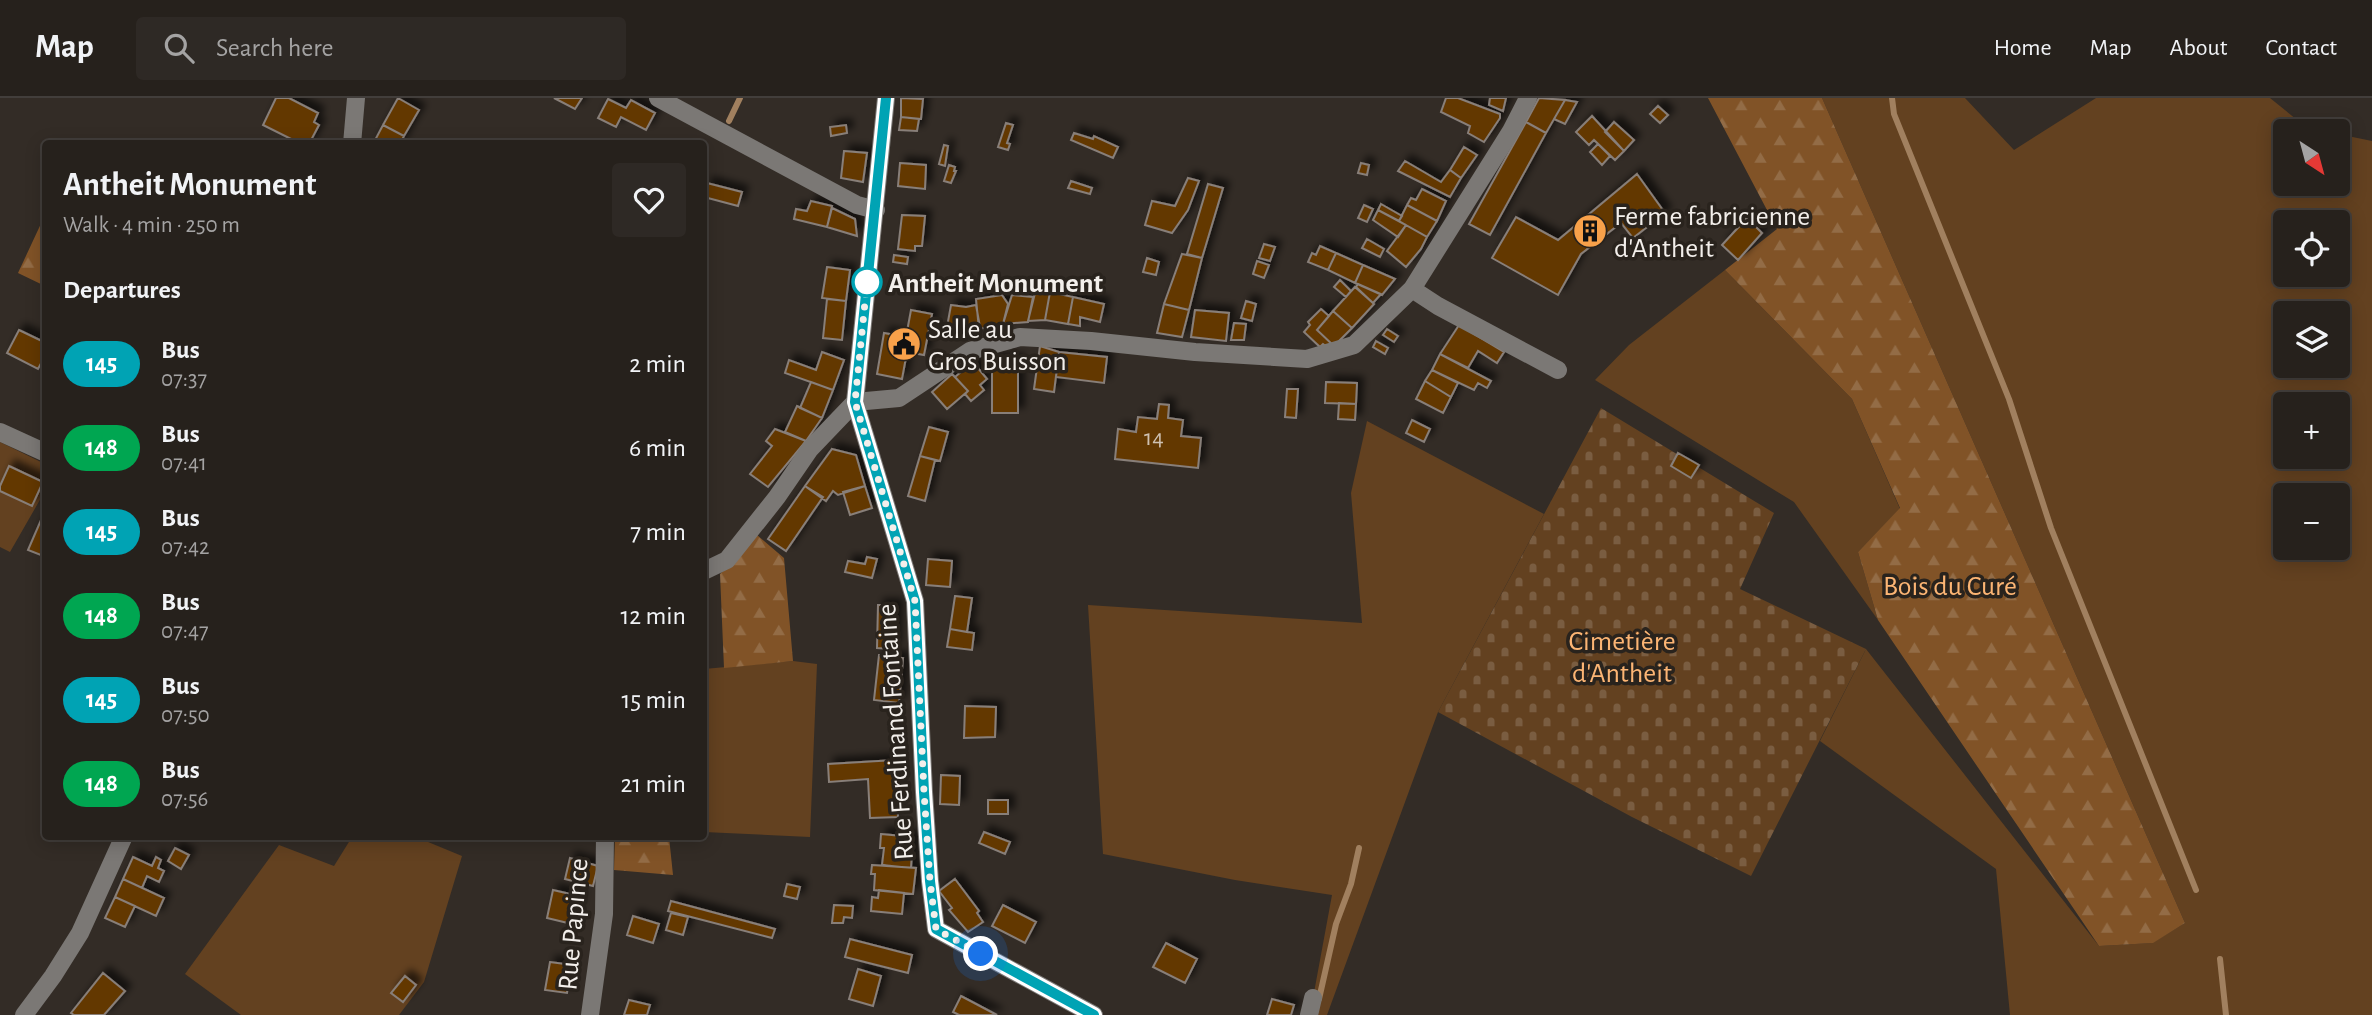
<!DOCTYPE html>
<meta charset="utf-8">
<style>
body{margin:0;font-family:"Alegreya Sans",sans-serif;background:#2e2925;color:#f1f3f6;height:100vh;display:flex;flex-direction:column;font-size:26px;white-space:nowrap}
*{box-sizing:border-box;margin:0}
p{font-size:23px;color:#a4a3a3}
.icon{flex:none;width:38px;height:38px;fill:none;stroke:currentColor;stroke-width:2;stroke-linecap:round;stroke-linejoin:round}
.map{position:relative;flex:1;overflow:hidden}
.sheet{position:absolute;left:42px;top:42px;width:665px;height:700px;display:flex;flex-direction:column;background:#26211c;border-radius:7px;box-shadow:0 4px 18px #0003,0 0 0 2px #423e3b}
.sheet>*{flex:none}
.badge{padding:0 14px;border-radius:23px;font-size:24px;line-height:46px}
.needle{width:46px;rotate:144deg}
.controls{position:absolute;left:2273px;top:21px;display:grid;gap:14px}
.controls a{display:grid;place-items:center;width:77px;height:77px;border-radius:7px;background:#26211c;box-shadow:0 4px 18px #0003,0 0 0 2px #423e3b;font-size:35px}
.you{position:absolute;width:35px;height:35px;margin:-18px;border:5px solid #fff;border-radius:50%;background:#1a73e8;box-shadow:0 0 0 10px #1a73e833}
.map>.badge{position:absolute;translate:-50% -50%;box-shadow:0 0 0 4px #fff}
h2{padding:0 21px;font-size:26px;line-height:63px}
.round{display:grid;place-items:center;flex:none;width:74px;height:74px;border-radius:7px;background:#2e2925}
.head{display:flex;align-items:center;justify-content:space-between;height:119px;padding:0 21px}
h1{font-size:33px;font-weight:700;line-height:52px}
ul{padding:0;list-style:none}
li{display:flex;align-items:center;gap:21px;height:84px;padding:0 21px}
li div{flex:1}
li b{display:block;font-size:26px}
li em{font-style:normal}
li .badge{min-width:77px;font-weight:700;text-align:center}
header{display:flex;align-items:center;gap:42px;box-sizing:border-box;height:98px;padding:0 35px;background:#26211c;border-bottom:2px solid #423e3b}
header strong{font-size:33px}
nav{display:flex;gap:38px;margin-inline-start:auto;font-size:24px}
.search{width:490px;height:63px;background:#2e2925;display:flex;align-items:center;gap:18px;box-sizing:border-box;padding:0 24px;border-radius:7px;color:#a4a3a3;font-size:26px}
.map>svg:first-child{display:block}
.grass{fill:#634120;fill-rule:evenodd}
.forest{fill:url(#forest-firs)}
.cemetery{fill:url(#cemetery-stones)}
.lines{fill:none;stroke-linecap:round;stroke-linejoin:round}
.stream{stroke:#a1805f;stroke-width:6}
.building{fill:#643804;stroke:#887f79;stroke-width:2;filter:url(#shadow)}
.minor{stroke:#7b7875;stroke-width:18}
.line-casing{stroke:#fff;stroke-width:16}
.line{stroke:#00a3b4;stroke-width:10}
.walk{stroke:#f3efeb;stroke-width:7;stroke-dasharray:0 12.6}
.stop-dot{fill:#fff;stroke:#00a3b4;stroke-width:3.5}
.labels{text-anchor:middle;stroke-width:7;stroke-linejoin:round;paint-order:stroke}
.number-label{font-size:24px;fill:#cfc1b1}
.poi-label{font-size:28px;fill:#f3efeb;stroke:#29231d;text-anchor:start}
.stop-label{font-size:28px;font-weight:bold;fill:#f3efeb;stroke:#29231d;text-anchor:start}
.park-label{font-size:28px;fill:#fcb574;stroke:#29231d}
.street-label{font-size:28px;fill:#f3efeb;stroke:#29231d}
</style>
<header>
<strong>Map</strong>
<div class="search"><svg class="icon" aria-label="search" viewBox="0 0 24 24"><circle cx="10" cy="10" r="6"/><path d="M15 15l6 6"/></svg>Search here</div>
<nav><a>Home</a><a>Map</a><a>About</a><a>Contact</a></nav>
</header>
<div class="map">
<svg width="2372" height="917" viewBox="0 0 2372 917">
<defs>
<pattern id="forest-firs" width="22" height="20" patternUnits="userSpaceOnUse" patternTransform="scale(1.75)"><rect width="22" height="20" fill="#815327"/><path d="M5 1l3.5 6h-7zM16 11l3.5 6h-7z" fill="#936c46"/></pattern>
<pattern id="cemetery-stones" width="16" height="16" patternUnits="userSpaceOnUse" patternTransform="scale(1.75)"><rect width="16" height="16" fill="#634120"/><path d="M2 7V4a2 2 0 0 1 4 0v3zM10 15v-3a2 2 0 0 1 4 0v3z" fill="#7a5d41"/></pattern>
<filter id="shadow"><feDropShadow dx="6" dy="-6" stdDeviation="3.5" flood-color="#0009"/></filter>
</defs>
<rect width="100%" height="100%" fill="#332c26"/>
<path class="grass" d="M1822,0H1965L2014,52L2096,0H2270L2307,30L2324,33H2286V86H2338V36L2372,43V917H2010L1996,771L1820,643L1866,551L2099,848L2152,845L2185,825ZM2286,124H2338V177H2286ZM2286,215H2338V268H2286ZM2286,306H2338V359H2286ZM2286,397H2338V450H2286Z
M1725,172L1852,301L1900,411L1858,454L1878,522L1794,404L1595,282L1629,247Z
M1367,323L1544,416L1438,614L1327,917H1315L1313,900L1332,797L1235,782L1103,756L1088,507L1362,525L1351,395Z
M0,344L45,366V393L10,454L0,449Z
M793,563L817,566L810,739L704,734V571Z
M352,739H416L462,758L424,884L399,917H241L185,876L279,747L334,768Z"/>
<path class="forest" d="M1708,0H1822L2185,825L2153,845L2099,848L1878,522L1858,454L1900,410L1852,301L1725,172L1777,131Z
M45,117L46,188H45L18,175Z
M757,437L784,460L793,563L724,570L720,476Z
M615,739H669L673,777L614,772Z"/>
<path class="cemetery" d="M1601,310L1774,415L1740,491L1866,551L1751,778L1632,719L1438,614Z"/>
<g class="lines">
<path class="stream" d="M1892,0L1894,16L2009,301L2051,430L2196,792
M729,23L740,0
M2220,861L2226,917
M1319,901L1336,826L1351,786L1359,750"/>
</g>
<path class="building" d="M276,0H289L318,15L314,24L319,27L309,46H301L263,27Z
M398,0L419,12L404,38L383,27Z
M554,0H582L575,11Z
M901,0L923,1L921,21L901,19Z
M1446,0H1458L1500,16V20L1484,44L1468,35L1470,28L1441,14Z
M1490,0H1506L1503,13L1489,7Z
M1539,0L1565,2L1546,35L1526,24Z
M608,1L626,10L631,2L655,15L646,32L621,19L616,29L598,20Z
M1565,2L1577,4L1565,26L1554,21Z
M1658,8L1668,17L1660,25L1650,16Z
M1592,18L1624,53L1615,62L1594,42L1589,47L1576,34Z
M901,19L919,21L917,33L899,32Z
M1526,24L1546,35L1490,137L1469,126Z
M1614,24L1634,42L1624,53L1605,34Z
M1006,25L1013,27L1007,45L1010,46L1008,52L998,49Z
M383,27L404,38L400,46H373Z
M846,27L847,35L831,38L830,29Z
M1074,35L1093,41L1094,38L1118,49L1113,60L1071,42Z
M1598,46L1610,58L1602,67L1590,54Z
M944,47L948,48L945,68L939,66Z
M1464,49L1477,57L1461,80L1450,72Z
M844,53L867,55L863,84L841,80Z
M1405,63L1441,84L1450,72L1461,80L1450,99L1398,73Z
M900,65L926,67L925,91L898,88Z
M1361,65L1369,67L1367,77L1358,75Z
M949,67L955,69L954,73H956L951,85L944,83Z
M1637,76L1665,115L1633,140L1621,125L1581,156L1558,197L1492,160L1516,119L1558,142Z
M1188,80L1199,83L1188,112L1172,135L1145,127L1152,103L1175,108Z
M1071,83L1092,90L1090,96L1068,90Z
M707,85L742,94L738,108L704,99Z
M1208,86L1223,90L1202,160L1187,156Z
M1422,91L1446,103L1437,123L1407,107L1411,100L1416,102Z
M811,103L832,108L827,129L794,121L796,111L807,113Z
M1381,106L1402,118L1399,123L1378,112Z
M1364,107L1373,111L1367,124L1358,120Z
M1407,107L1437,123L1427,139L1399,123Z
M832,110L855,121L857,138L827,129Z
M1378,112L1406,127L1398,139L1373,122Z
M902,117L925,118L922,148H915V153L898,151Z
M1747,120L1762,135L1738,162L1722,147Z
M1406,127L1427,139L1421,151L1406,169L1387,153Z
M1367,141L1384,151L1380,159L1362,150Z
M1264,146L1275,149L1270,163L1259,160Z
M1320,148L1336,155L1328,172L1308,164L1312,155L1316,157Z
M1336,155L1363,167L1355,185L1328,172Z
M1182,156L1202,160L1189,212L1164,206Z
M894,157L908,159L907,166L893,164Z
M1147,160L1159,164L1156,177L1143,174Z
M1257,163L1269,167L1264,180L1253,176Z
M1363,167L1395,181L1382,197L1355,185Z
M827,169L850,172L846,203L822,200Z
M1340,182L1351,193L1346,199L1334,189Z
M1358,186L1381,196L1373,205L1356,189Z
M1355,189L1374,206L1352,230L1333,213Z
M1036,191L1050,194L1045,222L1028,223Z
M1050,194L1073,199L1068,226L1045,222Z
M1002,197L1008,206L1003,226L979,231L976,201Z
M1012,197L1033,199L1028,224L1003,226Z
M1073,199L1104,206L1100,224L1080,219V228L1068,226Z
M827,201L846,203L842,242L823,240Z
M1246,203L1256,206L1252,223L1241,220Z
M1164,206L1189,212L1182,239L1157,235Z
M951,207L966,209L976,207L980,229L958,242L945,240Z
M1321,211L1329,218L1317,232L1333,247L1327,249L1323,246L1320,249L1304,234L1310,227L1308,224Z
M911,212L932,216L924,257L907,254L902,281L877,276L884,235L906,239Z
M1195,212L1229,215L1226,243L1191,239Z
M1333,213L1352,230L1334,248L1317,232Z
M1234,225L1246,226L1244,242H1231Z
M1459,227L1504,254L1497,265L1478,253L1468,270L1440,256Z
M1387,231L1398,238L1394,244L1383,237Z
M19,232L46,245V256L38,271L7,255Z
M1376,243L1388,250L1385,256L1373,249Z
M1040,248L1059,254L1054,294L1034,291Z
M822,254L844,262L833,292L785,275L789,262L816,272Z
M1059,254L1107,259L1104,285L1056,279Z
M1440,256L1491,283L1487,290L1478,285L1474,292L1432,272Z
M992,262H1018V315H992Z
M973,264L987,281L980,287L984,292L971,303L965,296L968,293L955,279Z
M1432,272L1458,285L1451,299L1425,283Z
M952,276L968,293L947,311L932,294Z
M1425,283L1451,299L1443,315L1416,301Z
M811,284L833,292L822,320L800,310Z
M1326,284L1357,285L1356,306L1325,305Z
M1287,291H1298L1296,320L1285,319Z
M1339,305L1356,306L1355,322L1338,321Z
M1159,306L1169,307L1168,320L1183,322L1181,338L1201,340L1198,370L1115,361L1118,331L1136,334L1138,319L1157,321Z
M797,308L822,320L806,343L785,334Z
M1412,322L1430,331L1424,344L1406,335Z
M929,329L948,334L940,363L920,358Z
M775,331L806,343L768,389L750,376L772,348L766,343Z
M832,351L856,357L865,388L838,397L833,393L826,403L805,388Z
M1678,355L1699,367L1691,380L1671,368Z
M920,358L935,362L925,403L908,398Z
M9,368L43,384L32,408L0,393V388Z
M805,388L823,399L786,453L768,441Z
M865,388L872,410L850,417L843,394Z
M41,422L46,424V459L28,452Z
M867,459L877,461L872,480L845,474L848,463L865,466Z
M928,461L952,463L950,489L926,487Z
M955,498L972,500L967,534L950,531Z
M878,507H896L894,551L877,550Z
M950,531L974,535L972,552L947,549Z
M879,557L903,560L899,605L874,602Z
M965,608L996,609L995,639L964,640Z
M895,662L898,719L870,720L868,681L829,684L828,666Z
M941,677L960,678L959,707L940,706Z
M988,702H1008V716H988Z
M984,734L1010,744L1005,756L979,745Z
M881,736L913,739L911,770L882,767L884,750H880Z
M175,750L189,757L181,771L168,763Z
M133,759L152,768L156,759L161,762L158,770L164,773L159,784L147,778L142,790L123,781Z
M570,760L598,768L593,788L565,781Z
M872,767L916,770L913,796L874,792L875,776H871Z
M123,781L164,800L156,818L115,799Z
M955,781L979,813L977,815L983,824L968,834L949,812L952,810L939,793Z
M787,786L800,789L797,801L784,798Z
M553,792L579,798L572,826L547,820Z
M879,792L904,795L902,816L871,813L872,799L878,800Z
M115,799L135,808L125,829L105,820Z
M671,803L775,831L772,840L668,813Z
M834,807L853,808L852,820L844,819L843,825H832Z
M1003,807L1036,824L1025,845L992,828Z
M671,815L688,819L683,837L666,832Z
M633,818L659,826L653,845L627,837Z
M850,841L912,857L908,875L845,859Z
M1166,845L1197,861L1185,885L1153,869Z
M550,864L565,866L563,881L569,882L567,895L545,892Z
M858,871L881,878L873,908L849,901Z
M103,875L125,893L104,917H74L71,915Z
M405,878L416,887L403,904L391,895Z
M961,898L997,917H959L953,914Z
M1272,901L1294,907L1291,917H1267Z
M629,902L650,907L647,917H624Z"/>
<g class="lines">
<path class="minor" d="M658,0L857,107L876,112
M886,0L855,304L915,503L924,694L930,783L936,831L1094,917
M352,46L356,0
M1412,191L1438,208L1558,272
M855,304L899,300L970,253L1020,239L1091,243L1195,254L1307,261L1354,247L1412,191L1511,33L1528,0
M0,334L46,355
M704,473L727,462L777,399L810,351L855,304
M24,917L53,878L80,835L124,738
M590,917L604,816L605,738
M1309,917L1313,900"/>
</g>
<g class="lines">
<g class="line-casing">
<path id="line" d="M886,0L855,304L915,503L924,694L930,783L936,831L1094,917"/>
</g>
<use href="#line" class="line"/>
<path class="walk" d="M867,184L855,304L915,503L924,694L930,783L936,831L981,856"/>
</g>
<defs>
<g id="building-disc" transform="scale(1.75)"><circle r="9.5" fill="#f8a14a" stroke="#29231d"/><path d="M-4-6H4V6H1V3H-1V6H-4ZM-2.5-4.3h1.7v1.8h-1.7ZM.8-4.3h1.7v1.8H.8ZM-2.5-1h1.7V.8h-1.7ZM.8-1h1.7V.8H.8Z" fill="#111"/></g>
<g id="civic-disc" transform="scale(1.75)"><circle r="9.5" fill="#f8a14a" stroke="#29231d"/><path d="M-.6-6.5H3V-4.5H.6V-3L4-1V1h2V6H-6V1h2V-1L-.6-3ZM-1.2 2.5V6h2.4V2.5Z" fill="#111"/></g>
</defs>
<g fill-rule="evenodd">
<use href="#building-disc" x="1590" y="133"/>
<use href="#civic-disc" x="904" y="246"/>
</g>
<circle class="stop-dot" cx="867" cy="184" r="14"/>
<g class="labels">
<g class="number-label">
<text x="1154" y="347">14</text>
</g>
<g class="poi-label">
<text x="1614" y="127">Ferme fabricienne<tspan x="1614" dy="32">d'Antheit</tspan></text>
<text x="928" y="240">Salle au<tspan x="928" dy="32">Gros Buisson</tspan></text>
</g>
<g class="stop-label">
<text x="888" y="194">Antheit Monument</text>
</g>
<g class="park-label">
<text x="1950" y="497">Bois du Curé</text>
<text x="1622" y="552">Cimetière<tspan x="1622" dy="32">d'Antheit</tspan></text>
</g>
<g class="street-label">
<text transform="translate(894 634) rotate(-94)" y="10">Rue Ferdinand Fontaine</text>
<text transform="translate(572 826) rotate(-85)" y="10">Rue Papince</text>
</g>
</g>
</svg>
<div class="controls">
<a><svg class="needle" viewBox="-14 -14 28 28"><path d="M0-13l5 13h-10z" fill="#e53935"/><path d="M0 13l5-13h-10z" fill="#a4a3a3"/></svg></a>
<a><svg class="icon" aria-label="locate" viewBox="0 0 24 24"><circle cx="12" cy="12" r="6"/><path d="M12 2v4M12 18v4M2 12h4M18 12h4"/></svg></a>
<a><svg class="icon" aria-label="layers" viewBox="0 0 24 24"><path d="M12 4l9 5-9 5-9-5zM3 14l9 5 9-5"/></svg></a>
<a>+</a>
<a>−</a>
</div>
<div class="you" style="left:981px;top:856px"></div>
<section class="sheet">
<div class="head"><div><h1>Antheit Monument</h1><p>Walk · 4 min · 250 m</p></div><a class="round"><svg class="icon" aria-label="heart" viewBox="0 0 24 24"><path d="M12 20l-8-8c-3-5 5-10 8-4 3-6 11-1 8 4z"/></svg></a></div>
<h2>Departures</h2>
<ul>
<li><span class="badge" style="background:#00a3b4;color:#fff">145</span><div><b>Bus</b><p>07:37</p></div><em>2 min</em></li>
<li><span class="badge" style="background:#00a651;color:#fff">148</span><div><b>Bus</b><p>07:41</p></div><em>6 min</em></li>
<li><span class="badge" style="background:#00a3b4;color:#fff">145</span><div><b>Bus</b><p>07:42</p></div><em>7 min</em></li>
<li><span class="badge" style="background:#00a651;color:#fff">148</span><div><b>Bus</b><p>07:47</p></div><em>12 min</em></li>
<li><span class="badge" style="background:#00a3b4;color:#fff">145</span><div><b>Bus</b><p>07:50</p></div><em>15 min</em></li>
<li><span class="badge" style="background:#00a651;color:#fff">148</span><div><b>Bus</b><p>07:56</p></div><em>21 min</em></li>
</ul>
</section>
</div>
